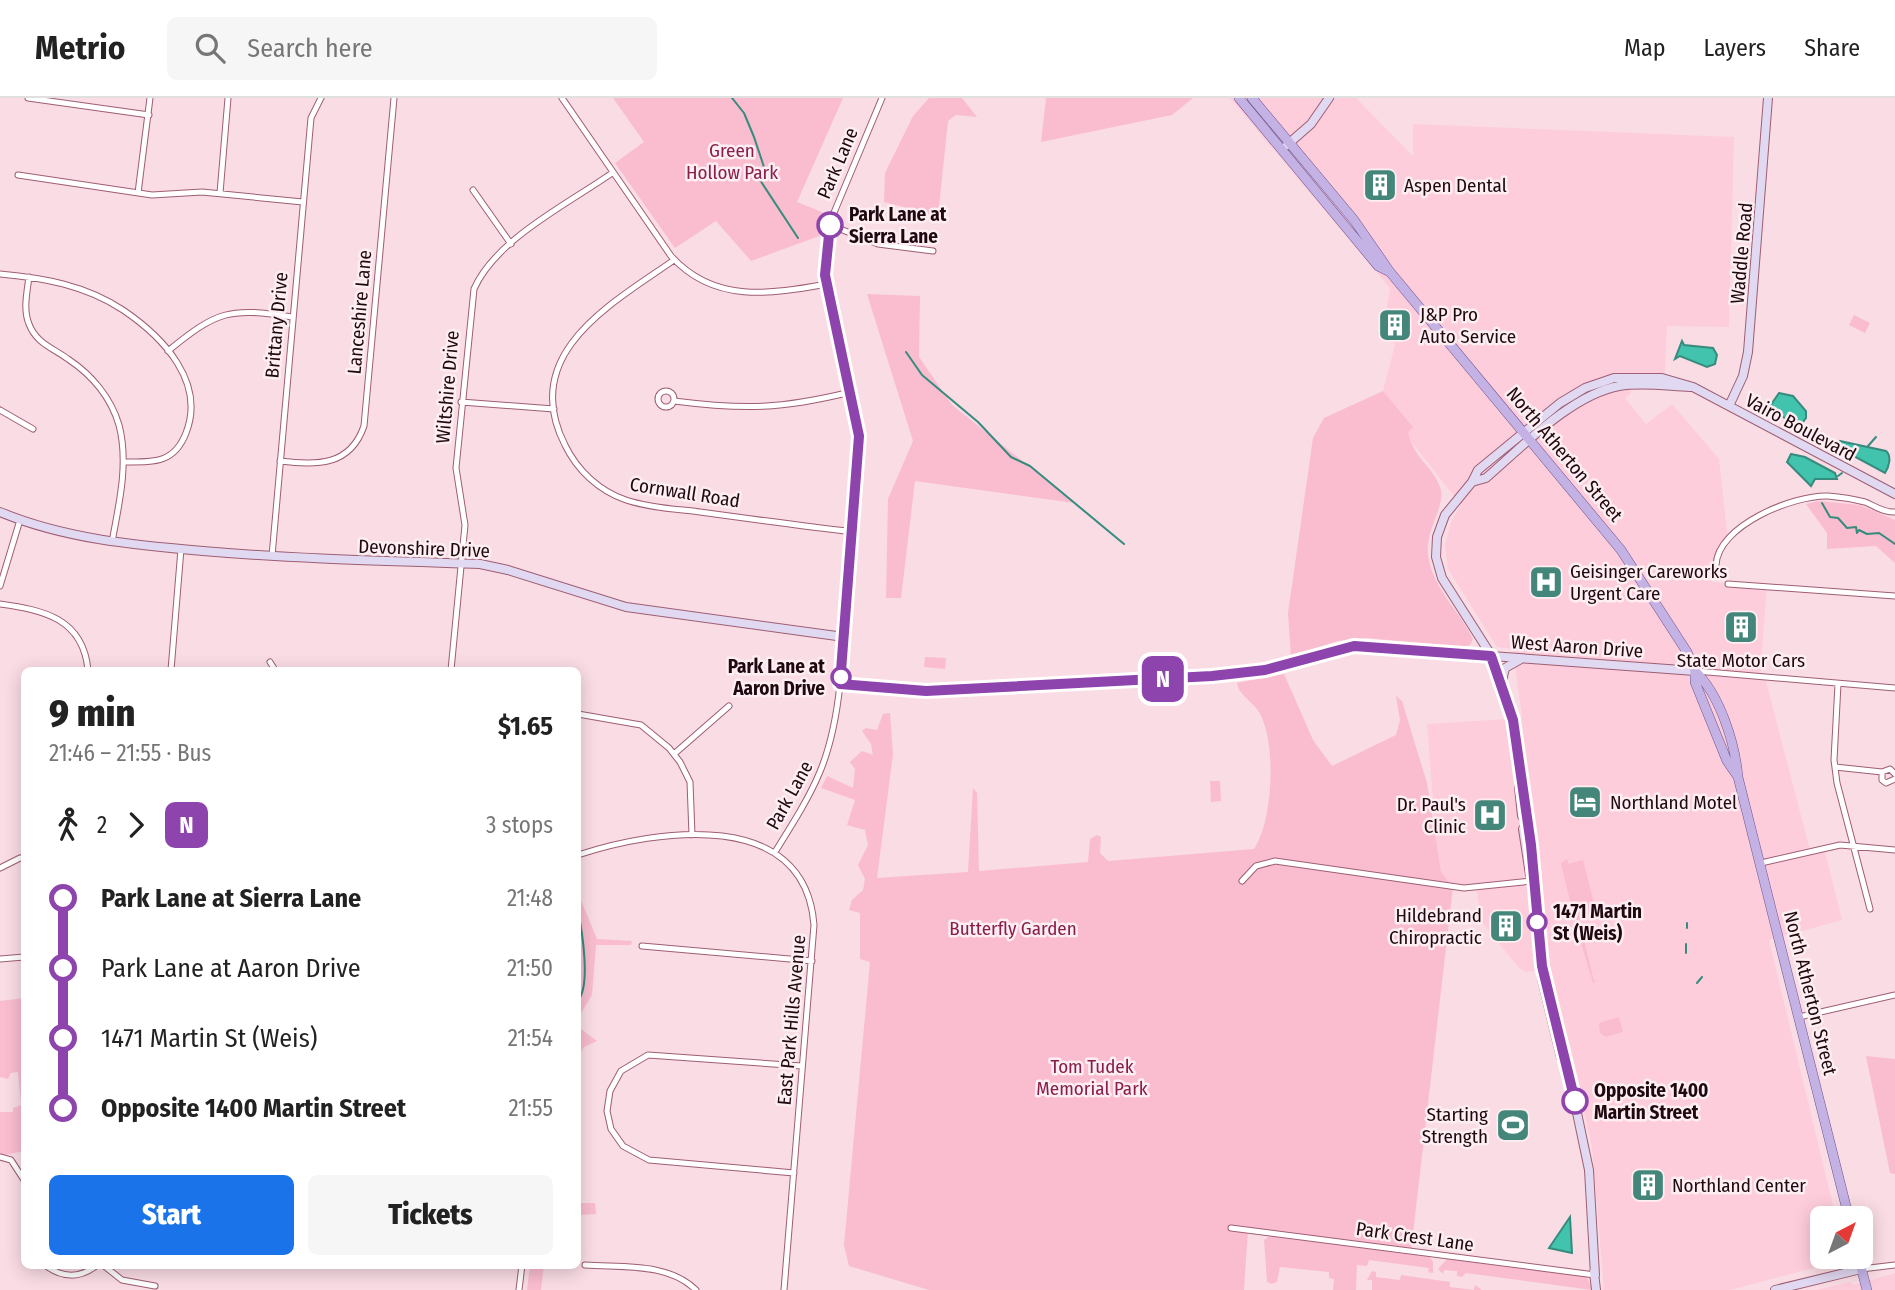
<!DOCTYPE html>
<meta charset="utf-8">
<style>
body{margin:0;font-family:"Fira Sans Condensed",sans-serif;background:#f6f6f6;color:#222;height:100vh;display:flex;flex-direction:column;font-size:26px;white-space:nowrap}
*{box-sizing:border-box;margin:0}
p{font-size:23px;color:#767676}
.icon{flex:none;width:38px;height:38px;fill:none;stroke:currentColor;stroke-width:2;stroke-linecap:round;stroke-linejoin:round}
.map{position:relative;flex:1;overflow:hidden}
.details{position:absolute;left:21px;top:569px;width:560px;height:602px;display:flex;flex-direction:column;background:#fff;border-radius:10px;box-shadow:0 4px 18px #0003}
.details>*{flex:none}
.badge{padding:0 14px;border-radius:10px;font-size:24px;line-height:46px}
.needle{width:46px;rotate:41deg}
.buttons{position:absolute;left:1810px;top:1108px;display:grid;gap:14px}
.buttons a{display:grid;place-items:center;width:63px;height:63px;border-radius:10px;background:#fff;box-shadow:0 4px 18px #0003;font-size:35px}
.map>.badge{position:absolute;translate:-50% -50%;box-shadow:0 0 0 4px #fff}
.legs{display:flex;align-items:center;gap:10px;height:77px;padding:0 28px;font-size:23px}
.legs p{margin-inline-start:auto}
.head{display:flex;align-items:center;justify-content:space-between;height:119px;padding:0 28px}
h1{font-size:38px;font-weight:800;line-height:52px}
.cta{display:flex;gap:14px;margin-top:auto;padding:14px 28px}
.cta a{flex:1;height:80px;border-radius:10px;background:#1a73e8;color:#fff;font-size:28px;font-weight:800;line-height:80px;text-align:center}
.cta a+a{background:#f6f6f6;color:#222}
ul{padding:0 28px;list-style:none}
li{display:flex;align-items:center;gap:24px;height:70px;font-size:26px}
li i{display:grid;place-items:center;width:10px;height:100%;margin:0 9px;background:currentColor}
li i::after{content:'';width:18px;height:18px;margin:-9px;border:5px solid;border-radius:50%;background:#fff}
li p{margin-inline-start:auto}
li:first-child i{background:linear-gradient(#0000 50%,currentColor 0)}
li:last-child i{background:linear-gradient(currentColor 50%,#0000 0)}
header{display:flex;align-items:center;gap:42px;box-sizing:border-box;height:98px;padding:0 35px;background:#fff;border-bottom:2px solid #e0e0e0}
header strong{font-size:33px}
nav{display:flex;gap:38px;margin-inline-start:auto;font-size:24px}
.search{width:490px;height:63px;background:#f6f6f6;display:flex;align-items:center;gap:18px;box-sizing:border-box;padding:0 24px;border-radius:10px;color:#767676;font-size:26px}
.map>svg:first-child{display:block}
.built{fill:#fecddb}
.green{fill:#f9bdcf}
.water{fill:#41c3ad;stroke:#378b7e;stroke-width:2}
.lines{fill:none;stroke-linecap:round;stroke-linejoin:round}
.stream{stroke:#378b7e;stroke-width:2}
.street-casing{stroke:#9e5e73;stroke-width:7}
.secondary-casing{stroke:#9e5e73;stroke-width:10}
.primary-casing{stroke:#70558d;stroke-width:10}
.street{stroke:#fff;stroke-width:5}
.secondary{stroke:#e1d8f1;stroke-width:8}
.primary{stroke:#c3b2e3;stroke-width:9}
.line-1-casing{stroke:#fff;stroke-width:16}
.line-1{stroke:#8e44ad;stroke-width:10}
.stop-1-dot{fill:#fff;stroke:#8e44ad;stroke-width:3.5}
.labels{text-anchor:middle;stroke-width:5;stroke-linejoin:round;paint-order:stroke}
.park-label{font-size:19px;fill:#891e4c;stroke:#fdeef2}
.street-label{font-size:19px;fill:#1f0810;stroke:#fdeef2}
.poi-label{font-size:19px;fill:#1f0810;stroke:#fdeef2;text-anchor:start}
.stop-label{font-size:19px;font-weight:bold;fill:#1f0810;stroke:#fdeef2;text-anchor:start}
</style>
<header>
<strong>Metrio</strong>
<div class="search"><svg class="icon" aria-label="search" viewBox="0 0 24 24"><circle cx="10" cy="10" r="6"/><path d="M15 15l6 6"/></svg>Search here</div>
<nav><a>Map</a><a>Layers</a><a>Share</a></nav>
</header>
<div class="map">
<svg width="1895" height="1192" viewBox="0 0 1895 1192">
<rect width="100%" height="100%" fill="#fadce4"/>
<path class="built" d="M1230,0H1356L1413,58V26L1734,39L1729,229L1667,228L1664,292L1630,291L1631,295L1625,300L1646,326L1672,306L1719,361L1728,442L1712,470V484L1767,488L1760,579L1765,580L1810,752L1824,750L1842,822L1769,842L1836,1120H1822V1158L1843,1159L1840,1163L1730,1192H1604L1592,1049L1558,903L1546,904L1538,872L1526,874L1518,869L1482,824L1476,789H1453L1441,774L1436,743L1427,626L1522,620L1513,551L1497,549L1448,471L1445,447L1451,424L1461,407L1380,304L1395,247L1385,223L1390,190Z
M1895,1175V1192H1816L1850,1184L1854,1187Z"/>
<path class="green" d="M613,0H843L797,104L824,115L819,138L751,163L716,123L675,150L615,65L644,44Z
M929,0H962L977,19L956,17L948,23L938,118L884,104L885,75L913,18Z
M1046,0H1193L1172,17L1041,44Z
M867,196L920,198L919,259L952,307L1075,405L915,383L901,500H886L888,401L913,343Z
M1854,217L1870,225L1865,235L1849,227Z
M1383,293L1413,329L1408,334C1413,360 1433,368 1440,389C1447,407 1425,431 1428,456C1432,490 1459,512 1473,541L1470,547L1462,549L1367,540L1338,543L1291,558L1288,515L1313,340L1324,320Z
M1819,403L1860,407L1895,422V465L1876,448L1827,451V435L1806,406Z
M925,559L946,560L945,571L924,569Z
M1284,576L1313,642L1332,668L1396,637L1400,622L1396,598L1402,603L1427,685L1441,774L1453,789L1411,1153L1248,1132L1244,1192H929L849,1168L844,1147L870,864L860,861V815L849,812L852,802L863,792L865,781L858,767L868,747L865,732L847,727L855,702L821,690L827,678L853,690L855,671L850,664L862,653L873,657L871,646L862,633L866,630L877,632L883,616L890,615L893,656L877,780L968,774L973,690L977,695L979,773L1088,764L1090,741L1097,737L1101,739L1100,755L1108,763L1254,751C1273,723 1277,644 1259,614C1253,604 1238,596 1237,585Z
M1210,683H1220L1221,703L1211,704Z
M1567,761L1568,766L1583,762L1597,817L1577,822L1574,820L1561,765Z
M578,795L597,841L632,843L631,847H596L592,897L578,920Z
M1586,830L1582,834L1594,883L1599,882L1593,885L1578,835Z
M24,900V1053L0,1058V1014H13V1010L21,1007L18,974L11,975L8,981L0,979V903Z
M1619,919L1623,934L1606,939L1600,935L1599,925Z
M578,929L597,943L584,949L578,959Z
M1866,958L1895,961V1076L1890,1075Z
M578,1105H595L596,1116L580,1117Z
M1270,1138L1430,1159L1433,1164V1175L1428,1174L1429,1170L1369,1162L1367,1168L1357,1167L1356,1192H1333L1334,1181L1329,1180V1174L1280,1169L1277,1184L1271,1186L1267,1184L1264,1142Z
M1447,1161L1587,1179L1592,1192L1466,1175L1462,1179L1457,1178V1173L1444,1172L1443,1176L1438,1171Z
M530,1167H544L541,1192H527Z
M1372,1173L1376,1174V1179L1400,1182L1401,1177L1450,1184V1189L1474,1192L1475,1187L1482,1192H1372V1182H1367Z"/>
<path class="water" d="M1682,243L1684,247L1713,250L1717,257L1715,266L1707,269L1680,258L1675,261Z
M1779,295L1793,298L1806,313V320L1800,328L1768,311Z
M1840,343L1886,353C1892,358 1889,369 1885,375L1837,349Z
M1791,356L1805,359L1835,375L1837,381H1815L1811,388L1787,364Z
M1570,1119L1572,1155L1549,1150Z"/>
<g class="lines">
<path class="stream" d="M732,0L744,15L754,39L764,69L760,82L798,140
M906,254L922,277L978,324L1011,359L1030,368L1124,446
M1868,348L1876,339
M1838,378L1842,375
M1822,405L1830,419L1838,420L1847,430L1856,429L1857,435L1859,432L1867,436L1879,435L1895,446
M578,814C582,832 591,888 578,902
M1687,830V825
M1686,855V846
M1697,885L1702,879"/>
<g class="street-casing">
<path id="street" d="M28,0L149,17
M562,0L671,158C714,206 771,196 827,186
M18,77L152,97L202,94L303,104
M473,92L511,146
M138,95L150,0
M220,95L228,0
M830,127L878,146L933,153
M674,162C613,205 518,255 565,347C577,372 599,393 626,402C650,410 676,411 700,414C751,421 802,428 854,434
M0,176C44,180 85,187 123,212C163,239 206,284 186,335C174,366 153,364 124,364
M29,179C27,194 23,212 29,226C36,245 53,250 68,261C92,277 111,300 119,327C129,365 119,406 112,444
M168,253C217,213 229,209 292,219
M658 301a8 8 0 1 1 16 0a8 8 0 1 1-16 0Z
M674,303C745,312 781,311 851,294
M461,304L554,311
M0,312L33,331
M280,363C316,367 350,369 364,328L394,0
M272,458L311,20L321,0
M1716,467C1718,427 1794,397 1828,398C1840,399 1853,401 1865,404C1875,408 1884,415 1895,414
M1728,486L1895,498
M0,488L20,422
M0,506C43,512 83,520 88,572
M844,539L859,338L828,195L825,162L833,117L882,0
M270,564L275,572
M171,572L181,451
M451,572L465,427L456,370L474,191C496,141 568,106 612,75
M1696,573L1895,590
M1838,586L1834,662L1837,685L1870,811
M578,616L641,627L669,650L680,664L690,684L692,737
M674,656L729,608
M1835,669L1882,674L1890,671L1895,676
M1882,674V682L1886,685L1895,681
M775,754C815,690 832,663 840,586
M578,757C657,731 805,709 814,827L784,1192
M1761,765L1840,747L1895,752
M0,770L20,760
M1242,783L1256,768L1275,763L1464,790L1532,783
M642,848L812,863
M0,861L24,859
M1799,919L1895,897
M0,1059L11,1062L24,1082
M794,1075L649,1062L623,1048L611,1031L607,1013L610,993L621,973L648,957L802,968
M1231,1130L1595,1177
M45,1167C62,1180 80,1181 97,1167
M103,1167L122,1182L155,1188
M585,1167C621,1170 668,1164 696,1192
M1861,1171L1895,1167
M519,1192L522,1167"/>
</g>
<g class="secondary-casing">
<path id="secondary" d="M1287,47L1311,26L1329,0
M1729,308L1743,278L1748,254L1768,0
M1472,384L1486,380C1522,349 1571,297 1619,288C1642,284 1667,288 1690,289
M0,414C65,441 134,447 203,453C296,461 388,463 480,466L508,472L626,509L844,539L840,586L926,593L1212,578L1265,572L1354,548L1695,573
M1502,583L1505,570L1521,561
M1519,689L1522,718
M1523,731L1530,777
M1549,887L1562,939
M1568,972L1589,1072L1595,1177
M1568,975L1561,959L1542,881L1531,747L1511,613L1491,557L1442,480L1436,459L1437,439L1445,417L1472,384L1478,372L1560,305L1585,290L1614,280H1662L1693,289L1895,396
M1594,1174L1596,1192
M1775,1192L1861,1171"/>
</g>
<g class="primary-casing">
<path id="primary" d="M1239,0L1378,168L1390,174
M1252,0L1354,122L1390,174L1621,452L1687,554L1695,573V584L1727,663L1738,679
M1695,573C1720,597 1735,645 1738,679L1849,1120
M1858,1158L1867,1192"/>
</g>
<use href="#street" class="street"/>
<use href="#secondary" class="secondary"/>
<use href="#primary" class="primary"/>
</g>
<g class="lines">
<g class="line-1-casing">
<path id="line-1" d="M830,127L825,177L859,338L840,586L926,593L1212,578L1265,572L1354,548L1491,558L1513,622L1531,747L1542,868L1575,1003"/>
</g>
<use href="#line-1" class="line-1"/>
</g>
<defs>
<g id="building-square" transform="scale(1.75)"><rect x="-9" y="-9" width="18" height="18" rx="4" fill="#44877a" stroke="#fdeef2"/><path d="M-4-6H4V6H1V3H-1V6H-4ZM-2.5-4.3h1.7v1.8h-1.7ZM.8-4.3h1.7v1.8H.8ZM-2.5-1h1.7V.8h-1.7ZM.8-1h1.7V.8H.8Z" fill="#fff"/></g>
<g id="hospital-square" transform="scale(1.75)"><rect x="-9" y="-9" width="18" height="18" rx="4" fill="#44877a" stroke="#fdeef2"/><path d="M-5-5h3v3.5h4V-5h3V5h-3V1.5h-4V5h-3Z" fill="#fff"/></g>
<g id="hotel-square" transform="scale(1.75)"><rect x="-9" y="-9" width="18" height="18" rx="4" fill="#44877a" stroke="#fdeef2"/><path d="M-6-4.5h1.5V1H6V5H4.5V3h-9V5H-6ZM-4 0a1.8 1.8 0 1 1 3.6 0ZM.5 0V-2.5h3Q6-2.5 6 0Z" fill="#fff"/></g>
<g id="stadium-square" transform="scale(1.75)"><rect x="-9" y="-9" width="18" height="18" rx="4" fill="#44877a" stroke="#fdeef2"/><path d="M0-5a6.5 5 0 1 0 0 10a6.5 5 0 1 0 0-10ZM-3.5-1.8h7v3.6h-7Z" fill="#fff"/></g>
</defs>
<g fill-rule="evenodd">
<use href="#building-square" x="1380" y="87"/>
<use href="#building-square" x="1395" y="227"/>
<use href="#hospital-square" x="1546" y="484"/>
<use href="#building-square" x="1741" y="529"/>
<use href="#hotel-square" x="1585" y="704"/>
<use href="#hospital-square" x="1490" y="717"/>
<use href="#building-square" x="1506" y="828"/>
<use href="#stadium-square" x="1513" y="1027"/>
<use href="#building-square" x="1648" y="1087"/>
</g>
<g class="stop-1-dot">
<circle cx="830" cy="127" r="12"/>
<circle cx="841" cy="579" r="9"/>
<circle cx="1537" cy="824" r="9"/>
<circle cx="1575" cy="1003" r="12"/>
</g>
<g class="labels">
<g class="park-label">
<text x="732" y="59">Green<tspan x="732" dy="22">Hollow Park</tspan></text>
<text x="1013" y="837">Butterfly Garden</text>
<text x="1092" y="975">Tom Tudek<tspan x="1092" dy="22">Memorial Park</tspan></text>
</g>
<g class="street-label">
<text transform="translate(837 65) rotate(-67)" y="7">Park Lane</text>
<text transform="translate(1741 155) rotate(-85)" y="7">Waddle Road</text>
<text transform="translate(359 214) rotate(-85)" y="7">Lanceshire Lane</text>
<text transform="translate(276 227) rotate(-85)" y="7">Brittany Drive</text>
<text transform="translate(447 289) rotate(-85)" y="7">Wiltshire Drive</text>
<text transform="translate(1801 329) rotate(28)" y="7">Vairo Boulevard</text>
<text transform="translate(1565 356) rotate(50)" y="7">North Atherton Street</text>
<text transform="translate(685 394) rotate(9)" y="7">Cornwall Road</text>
<text transform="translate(424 450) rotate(2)" y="7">Devonshire Drive</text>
<text transform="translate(1577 548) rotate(4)" y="7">West Aaron Drive</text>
<text transform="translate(789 697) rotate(-61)" y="7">Park Lane</text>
<text transform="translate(1811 895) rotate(76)" y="7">North Atherton Street</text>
<text transform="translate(791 922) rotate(-85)" y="7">East Park Hills Avenue</text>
<text transform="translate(1415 1138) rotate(8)" y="7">Park Crest Lane</text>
</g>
<g class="poi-label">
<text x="1404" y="94">Aspen Dental</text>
<text x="1420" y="223">J&amp;P Pro<tspan x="1420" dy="22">Auto Service</tspan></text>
<text x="1570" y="480">Geisinger Careworks<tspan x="1570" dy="22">Urgent Care</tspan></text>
<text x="1741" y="569" text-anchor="middle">State Motor Cars</text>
<text x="1610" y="711">Northland Motel</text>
<text x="1466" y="713" text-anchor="end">Dr. Paul's<tspan x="1466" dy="22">Clinic</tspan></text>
<text x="1482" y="824" text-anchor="end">Hildebrand<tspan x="1482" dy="22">Chiropractic</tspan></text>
<text x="1488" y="1023" text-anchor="end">Starting<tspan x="1488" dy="22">Strength</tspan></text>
<text x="1672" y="1094">Northland Center</text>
</g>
<g class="stop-label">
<text x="849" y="123">Park Lane at<tspan x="849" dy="22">Sierra Lane</tspan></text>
<text x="825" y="575" text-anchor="end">Park Lane at<tspan x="825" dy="22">Aaron Drive</tspan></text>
<text x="1553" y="820">1471 Martin<tspan x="1553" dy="22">St (Weis)</tspan></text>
<text x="1594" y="999">Opposite 1400<tspan x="1594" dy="22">Martin Street</tspan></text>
</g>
</g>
</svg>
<div class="buttons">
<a><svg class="needle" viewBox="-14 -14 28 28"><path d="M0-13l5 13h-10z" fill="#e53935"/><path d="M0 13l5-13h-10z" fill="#767676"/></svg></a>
</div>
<b class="badge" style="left:1163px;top:581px;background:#8e44ad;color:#fff">N</b>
<section class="details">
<div class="head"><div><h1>9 min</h1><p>21:46 – 21:55 · Bus</p></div><b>$1.65</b></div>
<div class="legs"><svg class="icon" aria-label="walk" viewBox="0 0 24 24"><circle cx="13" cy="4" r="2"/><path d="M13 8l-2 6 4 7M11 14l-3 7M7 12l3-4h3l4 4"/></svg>2<svg class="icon" aria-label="forward" viewBox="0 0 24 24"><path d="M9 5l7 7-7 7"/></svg><b class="badge" style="background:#8e44ad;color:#fff">N</b><p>3 stops</p></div>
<ul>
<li><i style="color:#8e44ad"></i><b>Park Lane at Sierra Lane</b><p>21:48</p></li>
<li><i style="color:#8e44ad"></i><span>Park Lane at Aaron Drive</span><p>21:50</p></li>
<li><i style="color:#8e44ad"></i><span>1471 Martin St (Weis)</span><p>21:54</p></li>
<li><i style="color:#8e44ad"></i><b>Opposite 1400 Martin Street</b><p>21:55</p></li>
</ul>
<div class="cta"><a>Start</a><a>Tickets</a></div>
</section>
</div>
